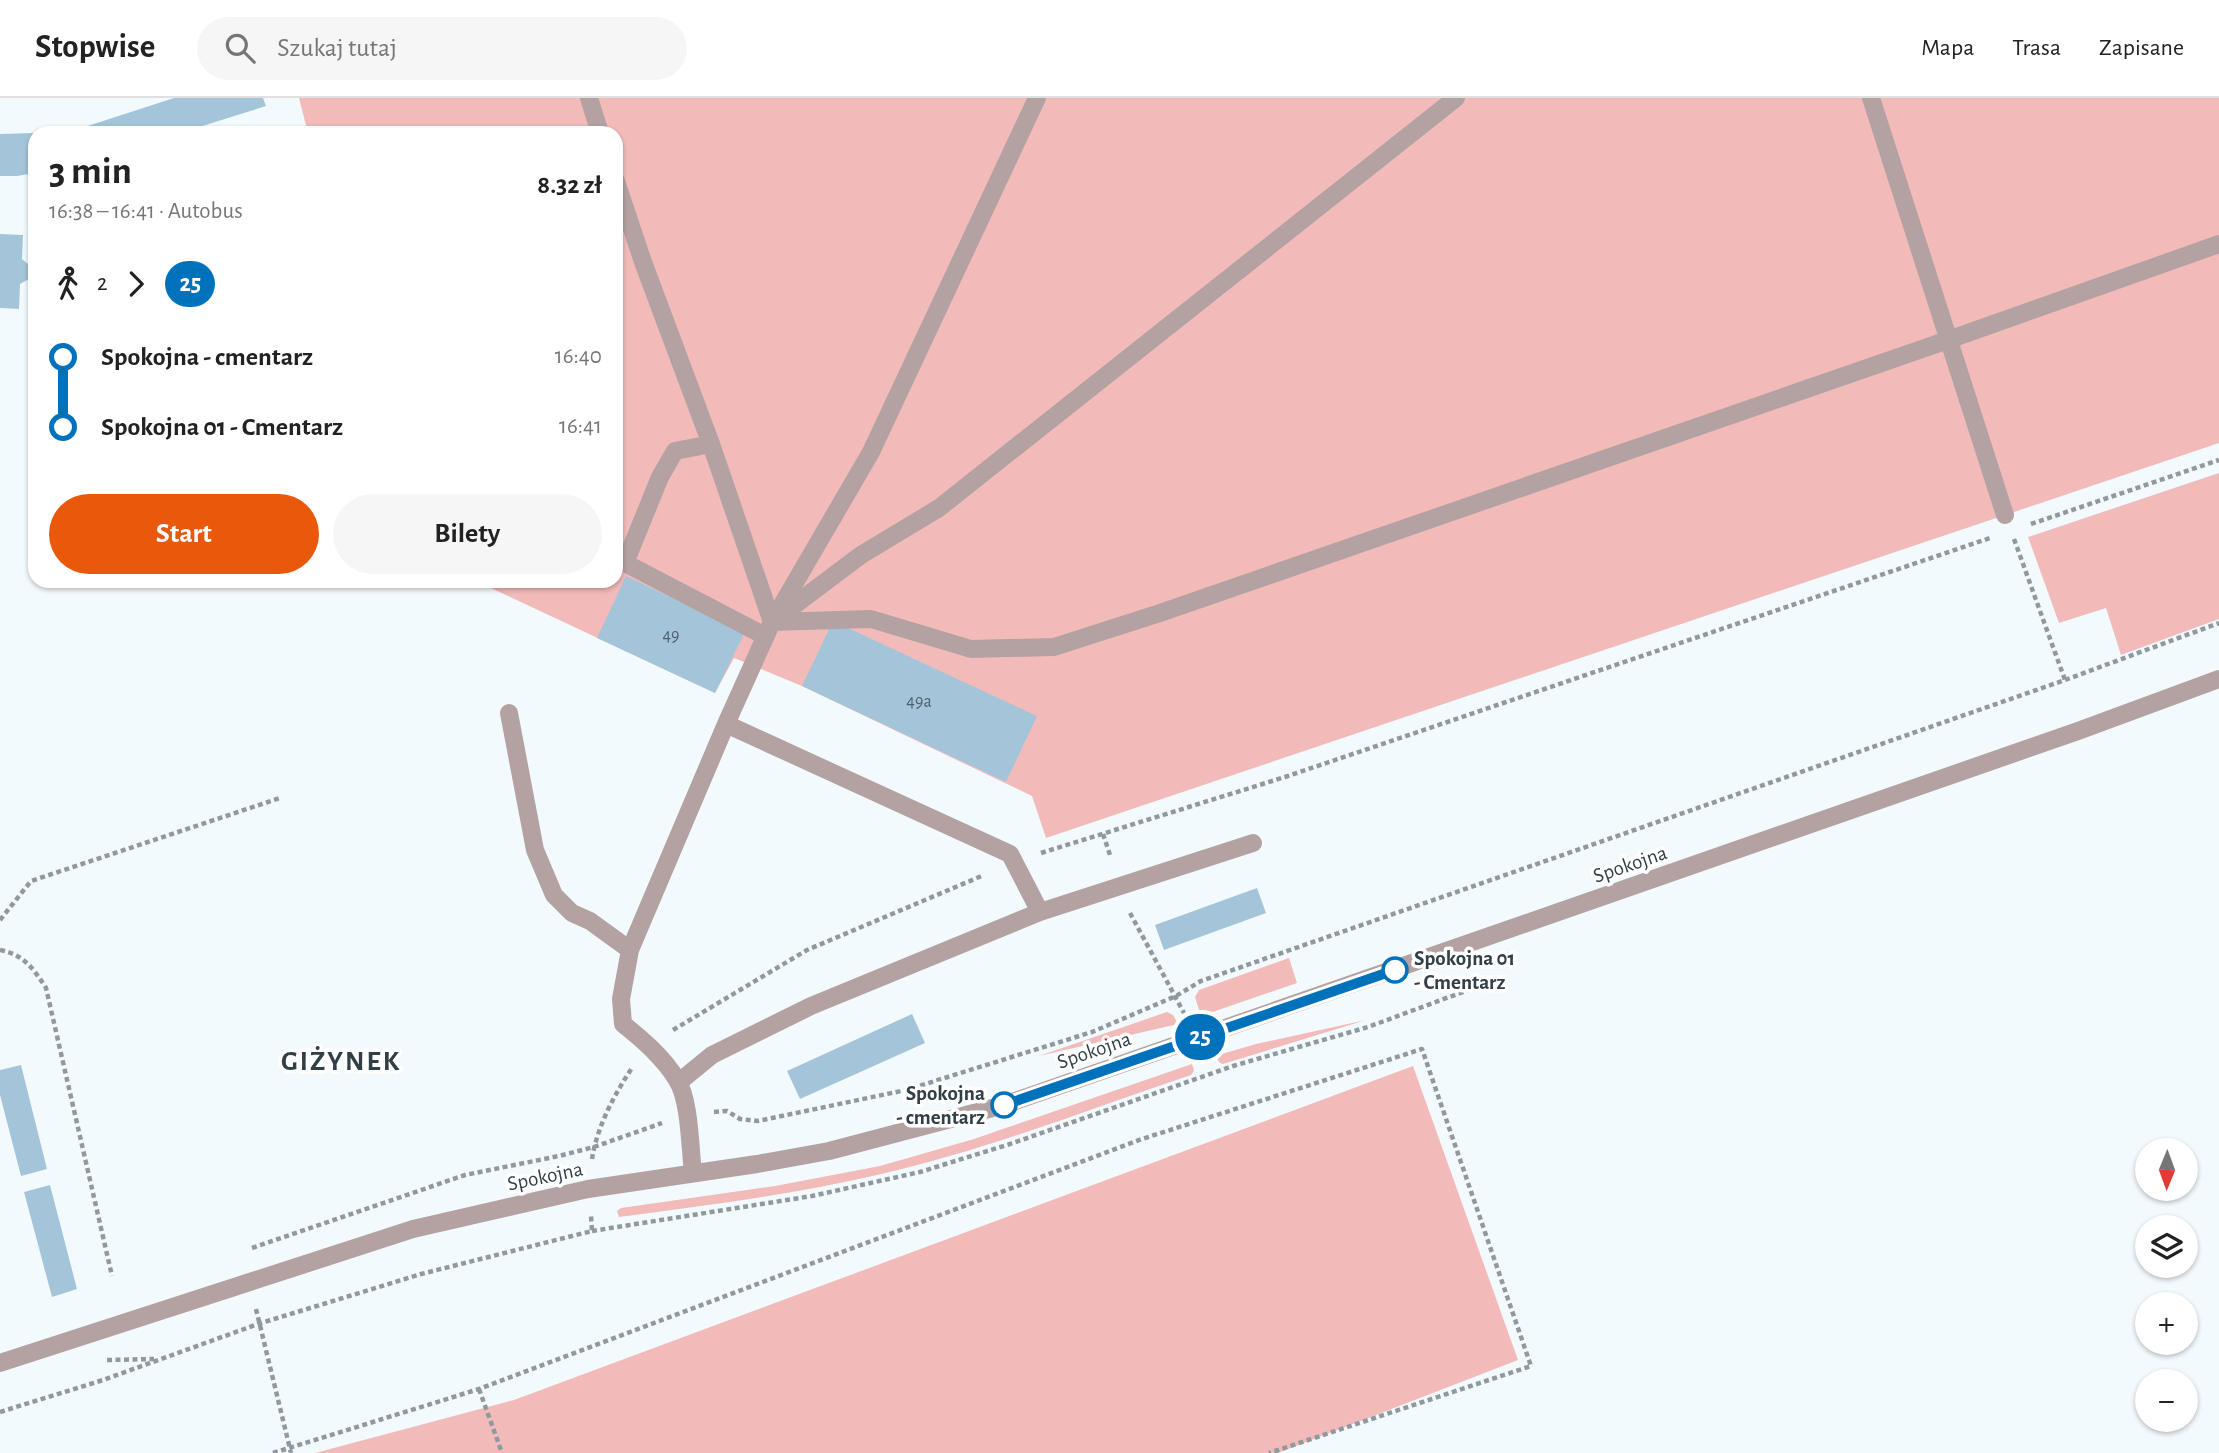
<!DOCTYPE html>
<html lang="pl">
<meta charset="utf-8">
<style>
body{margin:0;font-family:"Alegreya Sans",sans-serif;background:#f6f6f6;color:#222;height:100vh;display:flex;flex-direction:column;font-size:26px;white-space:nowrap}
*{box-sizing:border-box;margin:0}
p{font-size:23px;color:#767676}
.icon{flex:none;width:38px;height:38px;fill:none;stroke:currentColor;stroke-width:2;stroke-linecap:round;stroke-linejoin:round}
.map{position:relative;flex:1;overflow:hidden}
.drawer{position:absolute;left:28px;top:28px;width:595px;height:462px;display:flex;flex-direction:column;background:#fff;border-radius:21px;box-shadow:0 2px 5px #0004}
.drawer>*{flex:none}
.badge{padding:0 14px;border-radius:23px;font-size:24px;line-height:46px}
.needle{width:46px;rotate:181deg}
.tools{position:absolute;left:2135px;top:1040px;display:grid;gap:14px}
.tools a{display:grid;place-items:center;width:63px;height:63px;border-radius:50%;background:#fff;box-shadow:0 2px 5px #0004;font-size:35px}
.map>.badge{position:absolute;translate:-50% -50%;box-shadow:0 0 0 4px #fff}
.legs{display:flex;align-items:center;gap:10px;height:77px;padding:0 21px;font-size:23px}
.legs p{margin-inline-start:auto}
.overview{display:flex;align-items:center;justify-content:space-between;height:119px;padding:0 21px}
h1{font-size:38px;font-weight:700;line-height:52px}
.action{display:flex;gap:14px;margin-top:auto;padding:14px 21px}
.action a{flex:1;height:80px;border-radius:42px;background:#ea580c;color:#fff;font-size:28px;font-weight:700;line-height:80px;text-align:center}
.action a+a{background:#f6f6f6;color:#222}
ul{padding:0 21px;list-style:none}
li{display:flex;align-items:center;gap:24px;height:70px;font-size:26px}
li i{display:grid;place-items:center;width:10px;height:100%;margin:0 9px;background:currentColor}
li i::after{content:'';width:18px;height:18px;margin:-9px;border:5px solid;border-radius:50%;background:#fff}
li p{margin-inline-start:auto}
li:first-child i{background:linear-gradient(#0000 50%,currentColor 0)}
li:last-child i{background:linear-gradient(currentColor 50%,#0000 0)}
header{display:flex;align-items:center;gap:42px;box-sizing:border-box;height:98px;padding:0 35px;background:#fff;border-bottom:2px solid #e0e0e0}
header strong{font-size:33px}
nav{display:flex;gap:38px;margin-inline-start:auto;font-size:24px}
.search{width:490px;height:63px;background:#f6f6f6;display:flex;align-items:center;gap:18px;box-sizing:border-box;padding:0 24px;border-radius:38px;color:#767676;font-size:26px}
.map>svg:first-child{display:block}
.green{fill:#f2bbba}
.building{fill:#a4c5d9}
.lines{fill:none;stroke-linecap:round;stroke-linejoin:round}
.path{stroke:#8f9aa0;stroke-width:4.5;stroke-dasharray:5 3.5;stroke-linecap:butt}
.service{stroke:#b4a2a2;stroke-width:18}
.tertiary{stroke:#b4a2a2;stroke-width:18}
.line-1-casing{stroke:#fff;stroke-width:16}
.line-1{stroke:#0072bc;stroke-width:10}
.stop-1-dot{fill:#fff;stroke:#0072bc;stroke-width:3.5}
.labels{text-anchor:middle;stroke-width:7;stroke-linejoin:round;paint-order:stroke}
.number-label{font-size:18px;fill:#4e606c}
.street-label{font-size:21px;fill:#313f47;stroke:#fff}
.stop-label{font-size:21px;font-weight:bold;fill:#313f47;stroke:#fff;text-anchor:start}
.district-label{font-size:28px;font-weight:bold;letter-spacing:2px;fill:#313f47;stroke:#fff}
</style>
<header>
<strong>Stopwise</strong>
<div class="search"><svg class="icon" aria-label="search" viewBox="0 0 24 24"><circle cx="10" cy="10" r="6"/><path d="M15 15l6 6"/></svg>Szukaj tutaj</div>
<nav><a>Mapa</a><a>Trasa</a><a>Zapisane</a></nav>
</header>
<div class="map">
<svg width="2219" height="1355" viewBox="0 0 2219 1355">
<rect width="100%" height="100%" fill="#f3fafe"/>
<path class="green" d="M299,0H2219V345L1046,740L1032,698L802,588L734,560L715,595L476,483H616V35H308Z
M2219,375V521L2121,557L2106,510L2059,525L2028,439Z
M1289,860L1297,885L1201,918L1195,899L1199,892Z
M1167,914L1173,917L1178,926L1039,958Z
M1366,922L1223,966L1220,965L1215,958L1256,946Z
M1192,966L1194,973L1191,977C1087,1012 984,1053 877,1077C792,1097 706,1107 619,1119L617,1113L621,1110L775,1088L880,1068L974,1041Z
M1413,968L1518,1262L1278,1355H315L514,1302Z"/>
<path class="building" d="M174,0H263L266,8L180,35H66Z
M35,35V75L17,78H0V36Z
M0,136L23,137L22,161L29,167V181L20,186L19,211L0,210Z
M626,478L745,534L715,595L597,540Z
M833,523L1037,618L1006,684L802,588Z
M1257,790L1266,815L1164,852L1155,827Z
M912,916L925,945L800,1001L787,973Z
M21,967L47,1071L21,1078L0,997V972Z
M50,1087L77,1191L52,1199L24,1094Z"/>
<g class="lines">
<path class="path" d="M2031,426L2219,362
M2014,441L2065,582
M1103,736L1111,760
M1041,755L1285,679L1990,440
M1130,815L1184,915
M0,822L31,783L280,700
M0,852C23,856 34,871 46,890L112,1178
M673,932L807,852L984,777
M714,1014L727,1013L740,1021L758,1023L906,992L1092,934L1176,898L1201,883L2065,582L2219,525
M592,1061C597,1029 614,997 632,970
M592,1133L812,1098L920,1074L1010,1046L1233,968L1368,929L1471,891
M252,1150L465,1077L559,1058L594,1049L662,1025
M256,1211L291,1355
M107,1262L154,1261
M479,1291L502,1355
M0,1314L103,1282L258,1226L421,1176L592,1133L591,1118
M273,1355L479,1291L1142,1041L1422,951L1531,1268L1269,1355"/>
<path class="service" d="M589,0L600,35
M1871,0L2005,417
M616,83L643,164L711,346L772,524
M711,346L675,353L660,379L625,465L765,538
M772,524L871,521L971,551L1054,549L1160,515L1948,242L2219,146
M772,524L861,457L939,410L1456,0
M509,615L535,752L554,797L572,815L590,823L630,852
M726,626L772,524L871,354L1037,0
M679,984L712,957L811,908L1040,814L1253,745
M693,1075C690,1051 690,1002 677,982C664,960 643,942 623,926L621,901L630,852L726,626L1010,756L1040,814"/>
<path class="tertiary" d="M0,1265L413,1131L588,1091L757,1066L829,1053L1004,1007L2078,633L2219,581"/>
</g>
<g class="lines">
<g class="line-1-casing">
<path id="line-1" d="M1004,1007L1395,872"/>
</g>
<use href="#line-1" class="line-1"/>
</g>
<g class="stop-1-dot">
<circle cx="1395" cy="872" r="12"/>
<circle cx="1004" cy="1007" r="12"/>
</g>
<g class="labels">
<g class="number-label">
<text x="671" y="543">49</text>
<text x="919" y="609">49a</text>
</g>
<g class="street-label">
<text transform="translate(1630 766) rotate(-19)" y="7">Spokojna</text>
<text transform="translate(1094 952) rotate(-19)" y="7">Spokojna</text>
<text transform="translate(545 1078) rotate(-12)" y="7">Spokojna</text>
</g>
<g class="stop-label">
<text x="1414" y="867">Spokojna 01<tspan x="1414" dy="24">- Cmentarz</tspan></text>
<text x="985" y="1002" text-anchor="end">Spokojna<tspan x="985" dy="24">- cmentarz</tspan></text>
</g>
<g class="district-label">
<text x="341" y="972">GIŻYNEK</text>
</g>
</g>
</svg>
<div class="tools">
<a><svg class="needle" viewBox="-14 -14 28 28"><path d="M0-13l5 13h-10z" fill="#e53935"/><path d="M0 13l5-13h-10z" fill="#767676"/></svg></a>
<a><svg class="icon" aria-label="layers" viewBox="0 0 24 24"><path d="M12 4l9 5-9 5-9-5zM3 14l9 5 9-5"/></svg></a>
<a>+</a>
<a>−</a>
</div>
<b class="badge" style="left:1200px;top:939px;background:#0072bc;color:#fff">25</b>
<section class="drawer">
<div class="overview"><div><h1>3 min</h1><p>16:38 – 16:41 · Autobus</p></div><b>8.32 zł</b></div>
<div class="legs"><svg class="icon" aria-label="walk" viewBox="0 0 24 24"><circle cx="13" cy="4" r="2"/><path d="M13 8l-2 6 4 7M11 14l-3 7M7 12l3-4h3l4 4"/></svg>2<svg class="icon" aria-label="forward" viewBox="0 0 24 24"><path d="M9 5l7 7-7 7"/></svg><b class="badge" style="background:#0072bc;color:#fff">25</b></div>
<ul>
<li><i style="color:#0072bc"></i><b>Spokojna - cmentarz</b><p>16:40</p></li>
<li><i style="color:#0072bc"></i><b>Spokojna 01 - Cmentarz</b><p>16:41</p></li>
</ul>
<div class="action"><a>Start</a><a>Bilety</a></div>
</section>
</div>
